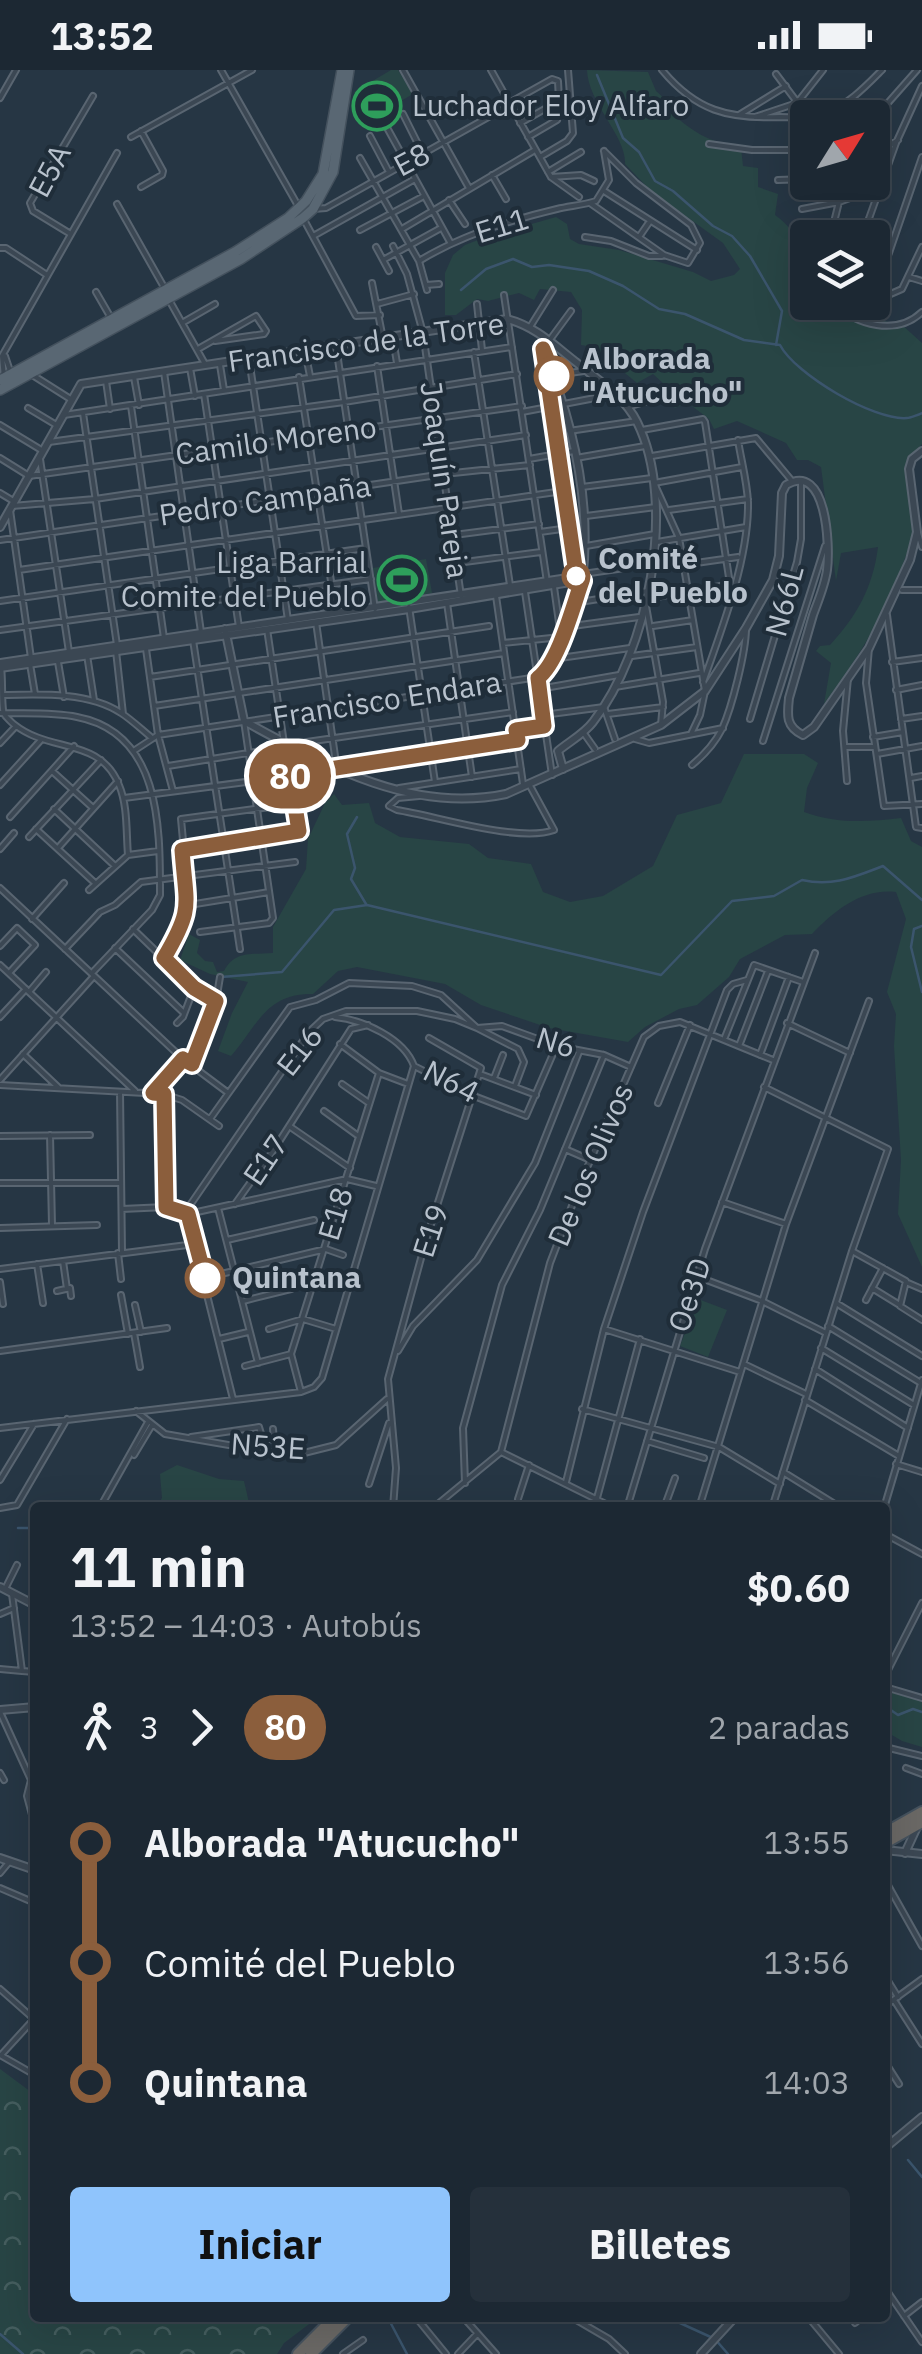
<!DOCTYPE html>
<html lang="es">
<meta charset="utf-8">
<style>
body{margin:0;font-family:"IBM Plex Sans",sans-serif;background:#25303b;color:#f1f3f6;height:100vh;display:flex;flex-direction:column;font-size:38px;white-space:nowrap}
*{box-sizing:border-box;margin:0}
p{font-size:32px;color:#a0a6ac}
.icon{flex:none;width:55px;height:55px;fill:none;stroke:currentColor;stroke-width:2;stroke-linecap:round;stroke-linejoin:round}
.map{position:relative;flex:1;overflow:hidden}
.drawer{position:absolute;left:30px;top:1432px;width:860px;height:820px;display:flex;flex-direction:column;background:#1c2833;border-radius:10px;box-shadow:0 10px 40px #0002,0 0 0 2px #3a444e}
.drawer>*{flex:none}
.badge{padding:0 20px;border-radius:32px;font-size:35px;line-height:65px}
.needle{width:65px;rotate:53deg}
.controls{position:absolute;left:790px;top:30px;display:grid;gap:20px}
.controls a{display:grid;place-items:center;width:100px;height:100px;border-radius:10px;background:#1c2833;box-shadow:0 10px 40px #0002,0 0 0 2px #3a444e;font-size:50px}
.map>.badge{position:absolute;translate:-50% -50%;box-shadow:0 0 0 5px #fff}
.legs{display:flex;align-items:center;gap:15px;height:110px;padding:0 40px;font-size:32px}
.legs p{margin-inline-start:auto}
.overview{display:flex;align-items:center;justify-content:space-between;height:170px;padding:0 40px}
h1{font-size:55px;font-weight:700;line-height:75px}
.button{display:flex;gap:20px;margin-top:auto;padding:20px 40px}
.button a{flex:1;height:115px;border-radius:10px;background:#8fc4fc;color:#111;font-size:40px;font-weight:700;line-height:115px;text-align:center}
.button a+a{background:#25303b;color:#f1f3f6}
ul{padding:0 40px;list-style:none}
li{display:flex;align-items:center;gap:35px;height:120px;font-size:38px}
li i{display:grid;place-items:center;width:15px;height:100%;margin:0 12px;background:currentColor}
li i::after{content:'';width:25px;height:25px;margin:-12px;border:8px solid;border-radius:50%;background:#1c2833}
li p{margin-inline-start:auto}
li:first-child i{background:linear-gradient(#0000 50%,currentColor 0)}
li:last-child i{background:linear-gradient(currentColor 50%,#0000 0)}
.status{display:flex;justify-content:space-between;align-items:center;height:70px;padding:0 50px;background:#1c2833;direction:ltr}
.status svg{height:28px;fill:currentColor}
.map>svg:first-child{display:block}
.grass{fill:#284545}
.forest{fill:url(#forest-crowns)}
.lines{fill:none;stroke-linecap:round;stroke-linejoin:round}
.stream{stroke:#3b556d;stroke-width:2.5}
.minor-casing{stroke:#596571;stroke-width:8}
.tertiary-casing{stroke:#596571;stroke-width:10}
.primary-casing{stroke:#44515d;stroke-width:12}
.trunk-casing{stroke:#45525e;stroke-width:14}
.minor{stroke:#3b4753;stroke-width:4}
.tertiary{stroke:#3b4753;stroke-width:6}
.primary{stroke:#596773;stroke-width:9}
.trunk{stroke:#6a6865;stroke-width:10}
.line-1-casing{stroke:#fff;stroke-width:22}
.line-1{stroke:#8b5e3c;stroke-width:15}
.stop-1-dot{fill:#fff;stroke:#8b5e3c;stroke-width:5}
.labels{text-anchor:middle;stroke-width:8;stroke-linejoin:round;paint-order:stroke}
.poi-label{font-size:30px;fill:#b8c2cd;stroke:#1f2d39;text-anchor:start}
.street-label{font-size:30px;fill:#b8c2cd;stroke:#1f2d39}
.stop-label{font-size:30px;font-weight:bold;fill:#b8c2cd;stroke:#1f2d39;text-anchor:start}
</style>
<div class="status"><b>13:52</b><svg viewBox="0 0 49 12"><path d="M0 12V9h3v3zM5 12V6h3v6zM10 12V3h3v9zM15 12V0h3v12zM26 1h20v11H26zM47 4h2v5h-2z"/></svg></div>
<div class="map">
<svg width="922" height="2284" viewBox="0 0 922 2284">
<defs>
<pattern id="forest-crowns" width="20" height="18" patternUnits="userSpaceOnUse" patternTransform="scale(2.5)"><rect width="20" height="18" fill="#284545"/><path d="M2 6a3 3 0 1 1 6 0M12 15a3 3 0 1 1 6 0" fill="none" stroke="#455e5f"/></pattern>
</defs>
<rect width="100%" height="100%" fill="#263644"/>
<path class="grass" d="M391,0H398L413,24L370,49L354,22Z
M587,0L648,2L656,21L674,37V45C698,66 710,71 741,78L743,96L758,98V117L778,124L775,145C805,166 807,198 808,232L832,233L859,247L901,254L922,273V374C891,404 915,427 914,462C914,471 907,482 904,491C884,548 859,586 824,634L831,593L816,581L820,576L830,575C857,546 873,517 878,477L841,483L836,511L821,397L808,390H797L786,373L737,351L714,359L709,349L688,333L675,338L662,325L666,316L653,304L637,313L593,277L581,275L582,240L571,222L540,219L534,230L519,223L488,231L477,229L456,245H445V203L453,185L465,175L483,168L556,147L567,154L570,169L579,174L619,180L693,202L711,211L734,205L740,199L723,173L651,121L625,94C627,67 588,33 587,0Z
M426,489L432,523L378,532L373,498Z
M744,684H804L818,693L807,718L804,742C836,754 867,752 901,748L911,771L922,777V1197L898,1144L901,1090L894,976L896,944L887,922L906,849L896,822C862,818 834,841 812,864L785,865L740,889L729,907L697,935L679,939L645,957L628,972L549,958L481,935L445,914L357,897L338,901L313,924C266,923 258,955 231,986L218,981L232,943L248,912L210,904L180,890L189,864L200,870L197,883L205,891L213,892L217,902L224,901C235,880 252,885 273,883V857L306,799L308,769L325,733L334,724L342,735L369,733L375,753L400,767L469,774L488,788L531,794L543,822L570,832L603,826L653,796L677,745L721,733Z
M698,1229L727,1240L708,1287L680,1276Z
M177,1395L219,1409L244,1411L250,1437H157L162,1428L160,1404Z
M885,1621L922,1631V1677L902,1671L885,1661Z"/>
<path class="forest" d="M0,1999L35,2025V2248H317L284,2273L277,2284H0Z"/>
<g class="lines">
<path class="stream" d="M597,5L623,68L639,82L655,111L673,121L713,156L732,166L750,186L782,241L776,275
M461,220L486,199L513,189L532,197L549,195L589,201L623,216L659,239L685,244L744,270L780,275C795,304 874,351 907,348C910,348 920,344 922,343
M357,747L347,764L355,798L351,809L366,834
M922,856L914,859L911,877L922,922
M221,907L282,902L334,840L367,835L661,905L732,831L774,826L802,810C833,817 854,807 883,796L922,830
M18,1458H35
M885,1636L898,1645L913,1639L922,1642
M885,2060L886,2062
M908,2090L922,2107
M388,2248L407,2284
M669,2248L715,2269L728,2284
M0,2264L23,2284"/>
<g class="minor-casing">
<path id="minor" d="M221,0L297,134
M403,0L469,118
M491,0L551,107L579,127
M662,0C696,41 728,49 780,47C795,47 812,49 826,43C849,34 865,17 882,0
M776,4L797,32
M0,28L16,0
M509,33L552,9L558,11L559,31L520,53
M403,44L423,84
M739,45L786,16
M755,47L797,33L823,0
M872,51L917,0
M385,54L450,172
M141,61L163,101L162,105L141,117
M370,66L389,102
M131,67L252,0
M528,67L557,50
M709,74L752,80H808
M540,87L567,71L573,63L568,0
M872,87L898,70
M360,88L419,191L427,220
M548,102L581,82
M492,105L506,129
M551,107L581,105L594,111
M778,110L808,109
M604,121L697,180
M449,130L465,154
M590,133L664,185L688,193L700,173L691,155L636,113L604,81
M117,134L165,219
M313,139L326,138L510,35
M802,139L839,132L880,117
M303,148L356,246L380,245
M402,159L535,80
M360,160L424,126
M69,163L33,141L30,133L93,26
M811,164L816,168
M315,165L415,109
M585,167L611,171L649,186H662
M639,167L650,151
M830,168L839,132
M862,168L896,73L922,16
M393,176L407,204L423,263L461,526
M376,177L389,201
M0,178H6L47,205
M383,190L441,158
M419,191C460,166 510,150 557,139C570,136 583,135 596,131L609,110L604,81
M909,207L922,211
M372,213L383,269
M426,215L439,214
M872,219L889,183L922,87
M96,222L111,248
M872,224L886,226L902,219L922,177
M504,225L547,512
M168,228L205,294
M833,232C856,256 897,266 922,242
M377,234L414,224
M477,234L482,280
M857,248L866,232
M182,253L215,234
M530,257L553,220
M393,269L397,293
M549,271L571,241
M336,276L375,539
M198,279L256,246L266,261L264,264L215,271
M305,281L310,306
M474,282L510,515
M5,286L11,304
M249,289L288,550
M220,295L224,320
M377,296L399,444
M190,298L195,326
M164,302L201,562
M554,305L584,301
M34,306L72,330
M134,307L139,335
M299,307L336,543
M4,308L2,286L117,83
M106,311L110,339
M204,324L239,557
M131,336L164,568
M627,337L659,328
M28,338L58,356
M522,342L616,324
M83,343L117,575
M64,345L512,277
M0,355L43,381
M642,360L703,349L705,352L730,514
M569,361L637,351
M49,372L344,332L517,304
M652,386L756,368L792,411
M0,388L29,406L522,336
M576,388L645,376
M40,389L69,582
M529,389L574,381
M582,417L652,408
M0,423L15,432
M12,436L95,429L526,365
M10,440L31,588
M669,440L748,429
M586,446L656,437
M540,462L569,458
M918,463L922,477
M454,465L539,454
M0,470L444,404L530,395
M657,472L746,457
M586,476L655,464
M457,493L541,482
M654,499L738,487
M19,500L563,421
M583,504L652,494
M715,517L730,514
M902,520H922
M525,522L552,705
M496,526L523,714
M646,529L689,521
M0,531L366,478
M447,533L472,707
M574,533L648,521
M646,536L663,632L661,655
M409,537L435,712
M887,545L916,757L922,758
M316,552L337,700
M653,556L693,550
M565,557L639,547
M0,560L371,509
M193,570L240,879
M503,573L561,567L554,517
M869,578L866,613L884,736L922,734
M146,579L158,665L173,721
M116,581L123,644
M87,585L94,630
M632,586L697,577
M553,589L630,578
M58,592L64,627
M892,592L922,588
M30,594L35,624
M1,598C3,608 1,637 4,644C6,647 13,654 15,655C50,683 100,667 119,715C128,736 126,762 128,785L89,820
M150,607L489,556
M703,612C722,559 749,488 748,432C747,411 741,390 738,370
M615,617L699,603
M539,619L619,605
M896,620L922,615
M5,625C41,624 90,622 121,643C132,650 142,660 152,668
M154,636L504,583
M0,643C26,644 52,642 77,647C161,663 160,757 160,825L152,840L92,903
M608,644L663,637
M543,645L604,637L615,669
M750,649L797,492L801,469V414
M901,649L922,646
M516,660L545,656
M583,662L595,679
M691,664L700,645L705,621L679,468L654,413L742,397
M873,667L903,662
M635,669L649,673L723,658
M763,671L825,476
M0,673L16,656
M846,677H875
M135,680L158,665L538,607C559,592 573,536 582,511
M877,684L922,676
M692,695C704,685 715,673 722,659C732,637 746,582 746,558
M168,696L279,678L284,673L267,559
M52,701L93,738
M911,708L922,706
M847,711L843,661L848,608
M0,715L40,671
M399,718L521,699
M419,726L398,728L389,736L397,740C436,746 519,773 554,760L529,714
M124,728L337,700L517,670
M54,739L115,796
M10,747L74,676
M36,759L95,813
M29,767L101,690
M58,778L118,711
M0,779L14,763
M182,780L299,761L286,675L513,642
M128,785L158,781
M0,818L183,989L227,1022
M189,835L269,822
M32,849L64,813
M133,859L194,918L216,931
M200,862L269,853L273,848L244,651
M0,876L17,858L35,875L9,903
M115,878L184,943
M65,879L100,842L115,835L141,812L295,792
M163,888L182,856L189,835L181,749L321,730
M0,895L135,1021
M29,922L46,902
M0,947L26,919
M335,947C363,950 404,968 414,996L474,1026L526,1046L556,977
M177,953L183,947L194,918
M787,953L850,983
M725,967L754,895L803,912
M340,974L379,1003L408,1014
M739,976L768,901
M23,984L59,1018
M760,985L789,907
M192,993L216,931L220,907
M480,1004L536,1025
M494,1008L503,985
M0,1010L94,906
M342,1014L369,1033
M0,1015L163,1024L182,1030L219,1056
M764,1017L888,1079L852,1181L772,1438
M120,1022L122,1182
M153,1023L183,989
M163,1024L166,1137
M658,1033L690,955
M324,1041L357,1065
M210,1049L290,937L316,930L349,913L412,916L441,925L477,958L518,979L524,992L515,1016
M289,1056L350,1098
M50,1065L52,1155
M0,1066L90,1065
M565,1079L588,1089
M0,1113H121
M722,1132L786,1154
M235,1134L275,1078L351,959L368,955
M218,1138L258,1293
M122,1139L166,1137L186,1141
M186,1141L309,962L323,949L346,941H417L455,949L477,958L502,956L557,976L604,985L631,997
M186,1141L233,1329
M188,1144L347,1109L376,1116
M0,1158L97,1155
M227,1170L314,1150
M852,1181L906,1211L900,1236L922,1250
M118,1183L121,1209
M63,1191L67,1219
M37,1194L43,1233
M0,1199L195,1174
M696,1206L762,1231L824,1262
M204,1208L326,1179L343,1185
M0,1212L3,1234
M908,1213L922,1219
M872,1218L898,1234
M57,1221L70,1218L71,1226
M121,1225L128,1264
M866,1230L883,1198
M243,1231L291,1219
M836,1233L922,1286
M135,1235L141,1262
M828,1256L921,1313
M269,1259L303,1249L336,1259
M604,1259L740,1302
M134,1263L140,1297
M219,1269L248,1262
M821,1278L914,1335
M0,1281L167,1258
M398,1281L413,1256L477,1190L535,1093L579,982
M291,1284L379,1003
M291,1284L301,1322
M744,1294L806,1324
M245,1296L291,1284
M815,1299L908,1358
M805,1330L899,1386
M582,1339L719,1377L780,1414
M136,1341L165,1364L292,1386L336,1375L387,1329
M0,1358L301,1322L314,1317L322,1308L414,996
M191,1367L259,1357L262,1367L274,1370L273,1359
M647,1371L704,1388
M501,1382L614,1438
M134,1385L152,1355
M896,1394L922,1402
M783,1402L841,1438
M0,1410L34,1354
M566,1412L604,1259L643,1142L727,920L733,914L747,910
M465,1413L463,1358L502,1215L540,1140L604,985
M369,1414L389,1353
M597,1428L640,1269
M518,1429L529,1395
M0,1438L17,1435L67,1349
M96,1438L102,1434L148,1352
M127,1438L142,1435
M393,1438L396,1398L388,1309L426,1170L481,998L429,968
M433,1438L501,1382L550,1193L583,1107L644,967L659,956L680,952L773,990
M627,1438L705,1179L815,883
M664,1438L675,1408
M699,1438L786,1154L869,931
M884,1438L922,1310
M885,1464L922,1484
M5,1519L17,1495
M0,1544L14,1538
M0,1599L22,1601L12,1524
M22,1601L35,1602
M885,1606L922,1533
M885,1617L922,1628
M0,1642L31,1710L27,1726L35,1756
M885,1677L922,1686
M906,1698L922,1704
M0,1703L4,1710
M0,1803L10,1791
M885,1810L922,1876
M0,1818L35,1833
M885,1906L898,1927
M0,1919L34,1949
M894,1930L922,1974
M885,1936L922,1909
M0,1985L35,2005
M1,1985L34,1949
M885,1992L899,2014
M885,2218L922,2272
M904,2246L922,2232
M464,2248L496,2284
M573,2248L609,2269L625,2284
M809,2248L839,2284
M419,2251L446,2284
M855,2253L861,2248
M343,2284L363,2270
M458,2284L477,2264"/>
</g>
<g class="tertiary-casing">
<path id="tertiary" d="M545,292L577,511
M0,457L81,314L507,249C535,256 555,276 577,293C599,311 624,326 637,352C678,434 648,582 593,652C584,664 570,671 558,681L563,699
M225,559L244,651C325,695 411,744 506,724L661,655L705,621L746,558L773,510L779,486L782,423L786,415C827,391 830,476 827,500C825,515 818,531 813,545C805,573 797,601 789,628C787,646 786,657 803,665L814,657L869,578L910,490L917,462L909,399L912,389L922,381
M0,593L568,508L582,511C592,432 573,352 543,279
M0,598L409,539L576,511
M0,1517L35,1535
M0,1640L35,1637
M885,1780L922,1784
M905,1783L917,1757
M0,1788L35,1800
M885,2078L922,2047
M701,2284L734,2248"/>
</g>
<g class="primary-casing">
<path id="primary" d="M0,310L235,182L288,148L306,131L323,104L342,0
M0,320L241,189L303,148L313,139L333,102L349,0"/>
</g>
<g class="trunk-casing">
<path id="trunk" d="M885,1763L922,1742
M885,1773L922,1752
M298,2284L334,2248
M311,2284L347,2248"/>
</g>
<use href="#minor" class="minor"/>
<use href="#tertiary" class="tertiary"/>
<use href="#primary" class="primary"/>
<use href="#trunk" class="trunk"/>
</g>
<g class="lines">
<g class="line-1-casing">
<path id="line-1" d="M205,1208L188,1144L166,1137L164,1024L153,1023L183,989L192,994L216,931L194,918L164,888C194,837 186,837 182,780L299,761L290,705L518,670L516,660L544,656L538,608C559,592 573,536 582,511L577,510L543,279L554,306"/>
</g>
<use href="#line-1" class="line-1"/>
</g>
<defs>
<g id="stadium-ring" transform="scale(2.5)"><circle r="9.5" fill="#1f2d39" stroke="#2e9e5b" stroke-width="1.5"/><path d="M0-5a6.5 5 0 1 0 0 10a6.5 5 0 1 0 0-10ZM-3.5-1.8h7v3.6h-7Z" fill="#2e9e5b"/></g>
</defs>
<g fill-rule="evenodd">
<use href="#stadium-ring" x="377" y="36"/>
<use href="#stadium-ring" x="402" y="510"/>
</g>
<g class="stop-1-dot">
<circle cx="554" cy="306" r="18"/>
<circle cx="576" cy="506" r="12"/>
<circle cx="205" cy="1208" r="18"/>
</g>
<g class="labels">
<g class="poi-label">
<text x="412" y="46">Luchador Eloy Alfaro</text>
<text x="367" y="503" text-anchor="end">Liga Barrial<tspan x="367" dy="34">Comite del Pueblo</tspan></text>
</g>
<g class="street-label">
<text transform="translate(412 90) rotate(-28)" y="10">E8</text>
<text transform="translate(50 101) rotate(-62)" y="10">E5A</text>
<text transform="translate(502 156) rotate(-17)" y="10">E11</text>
<text transform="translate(366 273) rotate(-8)" y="10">Francisco de la Torre</text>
<text transform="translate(276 371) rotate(-8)" y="10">Camilo Moreno</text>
<text transform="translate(444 410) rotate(82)" y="10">Joaquín Pareja</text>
<text transform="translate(265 431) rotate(-8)" y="10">Pedro Campaña</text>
<text transform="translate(785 531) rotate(-75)" y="10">N66L</text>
<text transform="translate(387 630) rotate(-9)" y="10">Francisco Endara</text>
<text transform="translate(556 973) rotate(17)" y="10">N6</text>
<text transform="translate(300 981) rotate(-52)" y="10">E16</text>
<text transform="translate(451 1012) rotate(27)" y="10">N64</text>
<text transform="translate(266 1090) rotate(-56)" y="10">E17</text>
<text transform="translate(591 1095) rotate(-67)" y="10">De los Olivos</text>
<text transform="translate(336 1144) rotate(-73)" y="10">E18</text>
<text transform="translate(431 1161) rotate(-72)" y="10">E19</text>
<text transform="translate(690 1225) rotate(-72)" y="10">Oe3D</text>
<text transform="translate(268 1377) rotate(4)" y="10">N53E</text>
</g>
<g class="stop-label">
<text x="582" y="299">Alborada<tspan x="582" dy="34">"Atucucho"</tspan></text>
<text x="598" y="499">Comité<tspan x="598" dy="34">del Pueblo</tspan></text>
<text x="232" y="1218">Quintana</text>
</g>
</g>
</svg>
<div class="controls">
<a><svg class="needle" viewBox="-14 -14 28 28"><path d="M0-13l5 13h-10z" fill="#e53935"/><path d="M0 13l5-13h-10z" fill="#a0a6ac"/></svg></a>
<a><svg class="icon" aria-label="layers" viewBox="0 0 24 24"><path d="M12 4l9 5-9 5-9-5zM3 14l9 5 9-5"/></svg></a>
</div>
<b class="badge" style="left:290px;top:706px;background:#8b5e3c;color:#fff">80</b>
<section class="drawer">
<div class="overview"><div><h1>11 min</h1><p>13:52 – 14:03 · Autobús</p></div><b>$0.60</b></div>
<div class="legs"><svg class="icon" aria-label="walk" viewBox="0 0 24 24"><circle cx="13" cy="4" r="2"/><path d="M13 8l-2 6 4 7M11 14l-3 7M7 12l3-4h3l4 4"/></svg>3<svg class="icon" aria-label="forward" viewBox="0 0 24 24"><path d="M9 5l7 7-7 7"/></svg><b class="badge" style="background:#8b5e3c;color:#fff">80</b><p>2 paradas</p></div>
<ul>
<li><i style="color:#8b5e3c"></i><b>Alborada &quot;Atucucho&quot;</b><p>13:55</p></li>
<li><i style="color:#8b5e3c"></i><span>Comité del Pueblo</span><p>13:56</p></li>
<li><i style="color:#8b5e3c"></i><b>Quintana</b><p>14:03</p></li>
</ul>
<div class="button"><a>Iniciar</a><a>Billetes</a></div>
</section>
</div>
